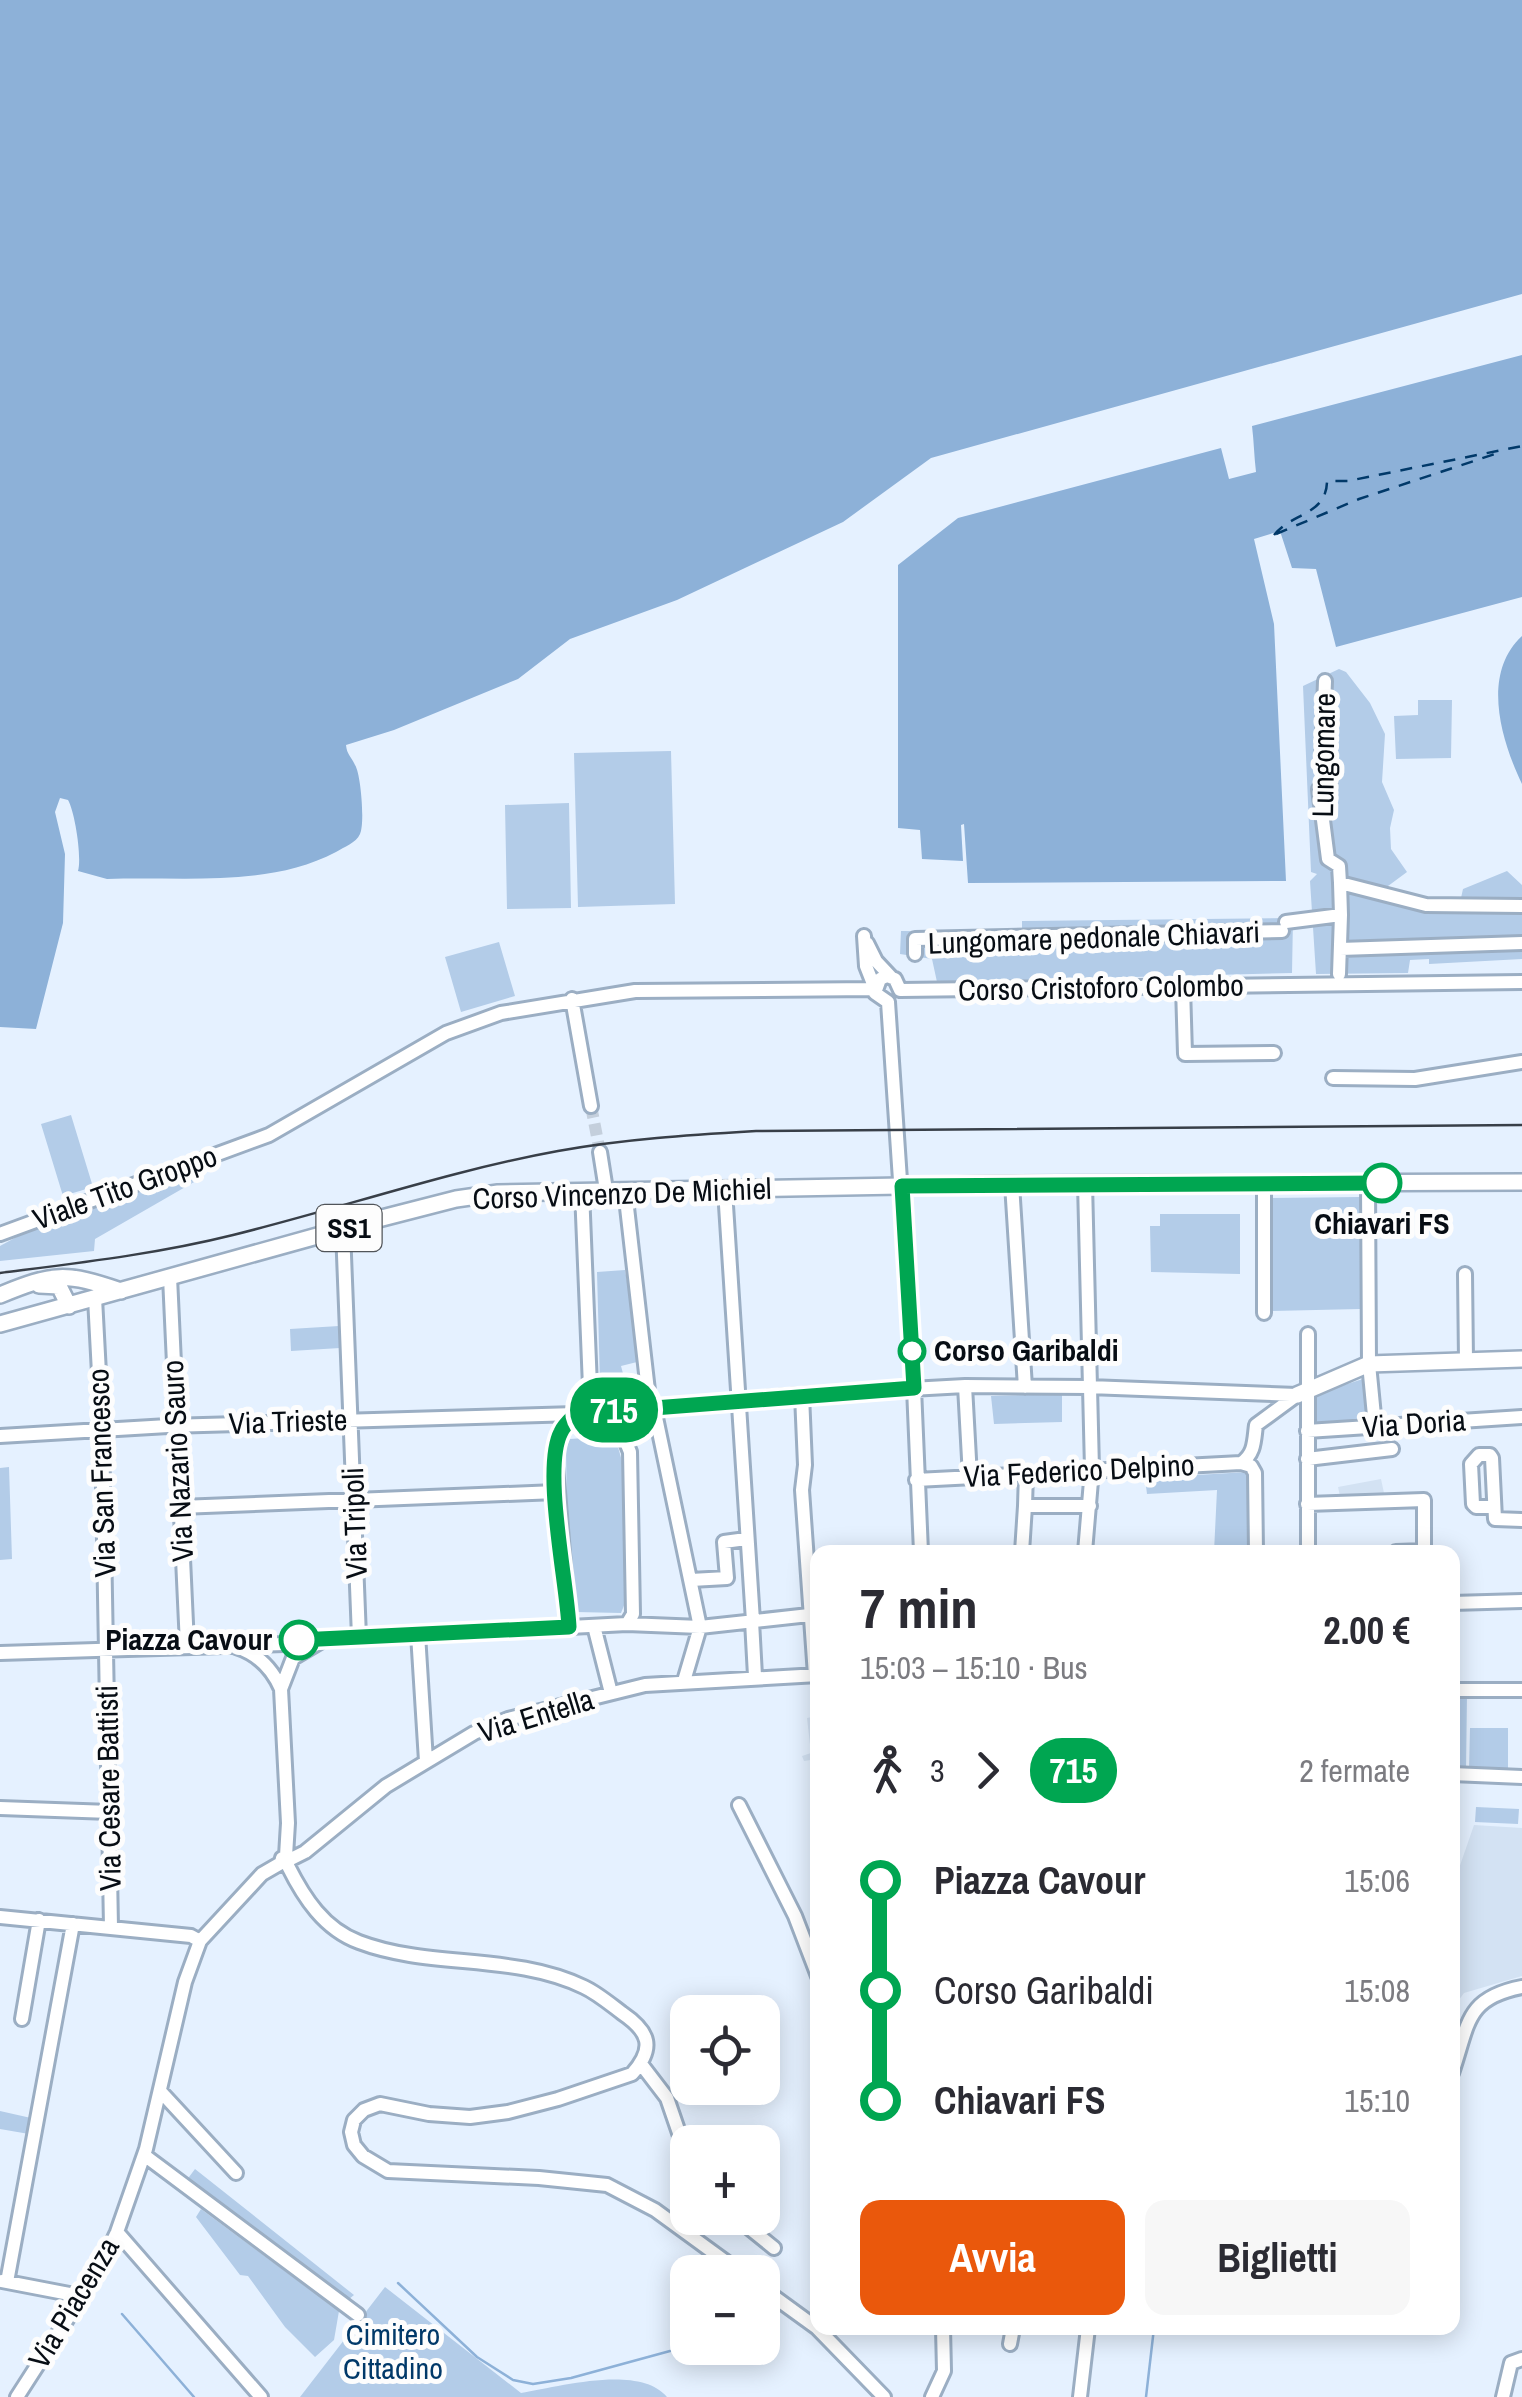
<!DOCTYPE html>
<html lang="it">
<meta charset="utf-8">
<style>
body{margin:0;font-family:"Archivo Narrow",sans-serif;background:#f7f7f7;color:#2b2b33;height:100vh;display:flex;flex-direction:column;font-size:38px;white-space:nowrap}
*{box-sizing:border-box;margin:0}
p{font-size:32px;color:#7c7c81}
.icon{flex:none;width:55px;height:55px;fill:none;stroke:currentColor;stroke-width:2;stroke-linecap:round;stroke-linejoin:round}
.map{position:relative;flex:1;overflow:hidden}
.details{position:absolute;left:810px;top:1545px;width:650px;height:790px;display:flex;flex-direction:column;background:#fff;border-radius:20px;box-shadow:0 5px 25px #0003}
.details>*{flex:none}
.badge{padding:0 20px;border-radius:32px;font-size:35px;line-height:65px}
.fabs{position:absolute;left:670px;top:1995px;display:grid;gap:20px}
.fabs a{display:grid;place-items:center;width:110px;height:110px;border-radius:20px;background:#fff;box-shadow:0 5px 25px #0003;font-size:50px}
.map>.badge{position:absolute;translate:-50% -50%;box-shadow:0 0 0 5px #fff}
.legs{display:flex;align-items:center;gap:15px;height:110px;padding:0 50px;font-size:32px}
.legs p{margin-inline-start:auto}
.head{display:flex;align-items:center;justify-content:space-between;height:170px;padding:0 50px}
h1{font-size:55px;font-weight:800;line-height:75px}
.cta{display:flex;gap:20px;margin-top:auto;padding:20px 50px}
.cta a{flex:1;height:115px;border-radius:20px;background:#ea580c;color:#fff;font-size:40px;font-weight:800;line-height:115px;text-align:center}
.cta a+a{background:#f7f7f7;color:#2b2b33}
ul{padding:0 50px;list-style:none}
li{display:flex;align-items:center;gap:35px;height:110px;font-size:38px}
li i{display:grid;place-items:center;width:15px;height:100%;margin:0 12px;background:currentColor}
li i::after{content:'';width:25px;height:25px;margin:-12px;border:8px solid;border-radius:50%;background:#fff}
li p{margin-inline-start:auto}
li:first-child i{background:linear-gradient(#0000 50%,currentColor 0)}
li:last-child i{background:linear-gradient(currentColor 50%,#0000 0)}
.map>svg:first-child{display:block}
.built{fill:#d3e2f3}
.green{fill:#b3cce8}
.water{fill:#8db1d8}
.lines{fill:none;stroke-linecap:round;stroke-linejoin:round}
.stream{stroke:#8db1d8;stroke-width:2.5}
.ferry{stroke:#013969;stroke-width:2.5;stroke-dasharray:12 10;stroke-linecap:butt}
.minor-tunnel{stroke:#c4cfdc;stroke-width:12;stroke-dasharray:12 6;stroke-linecap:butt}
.minor-casing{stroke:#9baec3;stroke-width:18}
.major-casing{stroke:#9baec3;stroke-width:20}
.minor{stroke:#fff;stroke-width:12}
.major{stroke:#fff;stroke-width:15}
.rail{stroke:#383f48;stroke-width:2.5}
.line-1-casing{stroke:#fff;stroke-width:22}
.line-1{stroke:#00a651;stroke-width:15}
.stop-1-dot{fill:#fff;stroke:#00a651;stroke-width:5}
.labels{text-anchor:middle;stroke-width:10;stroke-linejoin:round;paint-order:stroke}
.shield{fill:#fdfdfd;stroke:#51555a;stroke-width:2.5}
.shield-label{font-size:28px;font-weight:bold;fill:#070d14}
.street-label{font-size:30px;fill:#070d14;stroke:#fdfdfd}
.stop-label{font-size:30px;font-weight:bold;fill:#070d14;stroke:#fdfdfd}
.park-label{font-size:30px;fill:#013969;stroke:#fdfdfd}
</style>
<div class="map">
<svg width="1522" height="2397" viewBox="0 0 1522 2397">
<rect width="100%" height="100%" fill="#e5f1ff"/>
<path class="built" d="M1381,1479L1384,1493L1341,1501L1338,1487Z
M817,1716V1759L804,1761L802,1756L811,1753L807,1718Z
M1474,1825L1522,1828V1976L1464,1993L1453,2008V1899L1456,1877Z"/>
<path class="green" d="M1339,669L1346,672L1370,703L1385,734L1382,782L1394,810L1390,828L1391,849L1407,872L1384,889L1432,904L1522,903V959L1429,964V959L1410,960L1408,973L1316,974L1310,881L1317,874L1311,872L1303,686Z
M1418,700H1452L1451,758L1396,759L1394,716L1418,715Z
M671,751L675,904L578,907L574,753Z
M569,803L571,908L507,909L505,805Z
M1507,871L1522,885V897L1461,898L1463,889Z
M1293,918L1292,973L937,982L932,959L900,954L901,931L1022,932V921Z
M499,942L515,996L461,1012L445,957Z
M71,1115L93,1187L63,1196L41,1124Z
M199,1173L201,1178L95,1239L94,1251L0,1261V1246L33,1228L168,1178H185Z
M1360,1197V1309L1272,1311L1270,1198Z
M1160,1214H1240V1274L1151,1272L1150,1226H1160Z
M625,1270L641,1361L621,1366L625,1381L600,1383L597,1272Z
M339,1326L340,1348L291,1351L290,1329Z
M1366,1378L1370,1423H1314L1313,1395Z
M1062,1394V1422L994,1424L991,1396Z
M613,1436C635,1479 626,1555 625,1603L621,1613L576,1612L567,1525L566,1448L570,1439Z
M9,1467L12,1559L0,1560V1468Z
M1248,1472V1552H1214L1217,1490L1147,1494L1145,1478Z
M1460,1694H1467L1466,1770L1453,1769V1745Z
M1470,1728H1508V1772L1469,1770Z
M1476,1807L1519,1809L1518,1824L1475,1822Z
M0,2111L31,2118L29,2134L0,2129Z
M195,2169L354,2295L348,2300L186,2181Z
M201,2209L339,2311L334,2340L315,2357L285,2327L248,2276L240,2275L196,2217Z
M385,2287L521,2393C559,2387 639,2364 667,2397H300Z"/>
<path class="water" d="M0,0H1522V294L931,458L843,522L677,600L570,639L518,679L394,730L346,745C347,755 351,756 355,765C361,774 365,824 360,834C356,843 344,847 336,852C268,888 182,876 107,879L78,871C82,858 75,812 68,800L60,798L55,812L65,854L63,923L36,1029L0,1027Z
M1522,355V597L1336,647L1316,569L1292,568L1280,531L1254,539L1274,624L1286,881L968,883L964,824L961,825L963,861L922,859L920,830L898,828V565L958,518L1221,448L1229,479L1256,472C1254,456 1254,442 1252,426Z
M1522,636V784C1501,740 1481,674 1522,636Z"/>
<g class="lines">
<path class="stream" d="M398,2283L477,2357L513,2380L533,2384L571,2378L670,2351
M122,2314L194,2397
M1146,2397L1154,2328"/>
<path class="ferry" d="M1276,534L1359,499L1498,453
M1274,535C1291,513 1327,515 1327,481H1348L1522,446"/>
<path class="minor-tunnel" d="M591,1106L600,1152"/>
<g class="minor-casing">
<path id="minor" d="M1325,681L1322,760L1331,765L1329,787L1319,789L1328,859L1339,866L1340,883
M1286,922L1341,915L1340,883L1426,905L1522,906
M867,943L876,961L891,977
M1340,949L1522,943
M915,954V939L1282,931
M1339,974L1341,915
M1183,987L1185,1054L1274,1053
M900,990L1522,982
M572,999L591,1106
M888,1002L914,1388L921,1552
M888,1002L875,993L880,979L887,976L895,979L900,990
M1333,1078L1415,1079L1522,1062
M600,1152L606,1190
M1085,1183L1092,1469L1085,1552
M1264,1183V1313
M1368,1183L1369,1364L1375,1426
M1012,1184L1025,1387
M625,1190L650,1408
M725,1190L753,1621
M582,1191L591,1411
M343,1230L359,1637
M0,1234L269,1135L446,1033L501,1013L635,991L875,989L866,966L864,936
M1465,1274L1466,1361
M170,1277L187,1645
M95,1298L102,1430L111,1927
M1308,1334V1552
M965,1386L970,1477
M802,1395L805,1465L802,1490L815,1675
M654,1408L700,1627L684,1681
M601,1410L621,1430L630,1452L633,1614L627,1624
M1307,1431L1522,1417
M0,1436L168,1426L576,1414L802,1395L965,1386L1089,1387L1297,1395
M1307,1459L1392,1449
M1241,1463L1251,1466L1255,1473L1256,1552
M1241,1463C1255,1454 1254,1440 1256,1425L1297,1395
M1026,1472L1025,1506H1090
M916,1480L1241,1463
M1307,1504L1424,1500V1552
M180,1507L556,1492
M1494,1507H1476L1473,1504L1471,1464L1479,1455H1490L1492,1458L1495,1519L1522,1520
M1022,1552L1025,1506
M1396,1552L1424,1551
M691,1580L727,1578L724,1542L746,1539
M1452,1603L1522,1601
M752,1621L755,1676
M594,1626L611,1693
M569,1627L555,1454L559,1434L576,1414
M418,1634L426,1761
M236,1647C258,1654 272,1668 281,1689
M0,1653L284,1644L299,1641L627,1624L700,1627L818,1614
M1452,1690H1522
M1452,1774L1522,1777
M739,1805L795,1916L818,1976
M0,1808L110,1812
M286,1856L288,1823L281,1689L293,1658L320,1642
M291,1859L305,1852L386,1786L474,1733L508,1719L645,1685L818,1675
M288,1866C304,1898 324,1929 359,1942C430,1969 514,1953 584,1987C597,1993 610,2004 622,2013C650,2032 655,2048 632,2074L558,2099L508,2112L470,2117L429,2114L380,2104L364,2110L354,2120L351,2132L354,2145L363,2156L388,2171L539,2178L607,2185L655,2210L740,2272
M0,1917L191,1936L200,1941
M22,2019L39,1920
M641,2064L667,2098L688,2159
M1452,2073C1469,2024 1465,1998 1522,1987
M161,2092L236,2173
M144,2155L358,2315
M737,2218L774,2248
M117,2232L261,2397
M2,2281L80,2296
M7,2282L73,1924
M762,2288L817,2328L884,2397
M1010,2344L1013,2328
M17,2397L100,2268L117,2232L146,2149L185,1982L200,1941L262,1874L281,1863L282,1858L286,1856
M932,2397L944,2371L943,2328
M1080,2397L1088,2328
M1503,2397L1511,2363L1522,2359"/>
</g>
<g class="major-casing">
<path id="major" d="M39,1285L59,1286L69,1306
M0,1295C54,1273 65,1272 121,1291
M0,1324L382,1218L456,1199L498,1193L1012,1184L1522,1182
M1297,1395L1369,1364L1522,1359"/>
</g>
<use href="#minor" class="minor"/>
<use href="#major" class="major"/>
<path class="rail" d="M0,1273C78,1263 157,1254 233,1235C342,1208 448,1171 558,1151C624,1139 690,1135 756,1131L1522,1125"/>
</g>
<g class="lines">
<g class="line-1-casing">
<path id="line-1" d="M299,1640L569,1627C567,1582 542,1468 561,1432C564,1425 571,1419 576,1414L914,1388L902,1186L1382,1183"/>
</g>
<use href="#line-1" class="line-1"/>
</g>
<g class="stop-1-dot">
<circle cx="1382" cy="1183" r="18"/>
<circle cx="912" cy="1351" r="12"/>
<circle cx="299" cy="1640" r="18"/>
</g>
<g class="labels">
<rect class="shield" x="316.5" y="1205" width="65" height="46" rx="8"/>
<g class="shield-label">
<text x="349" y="1238">SS1</text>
</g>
<g class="street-label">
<text transform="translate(1324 755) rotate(-89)" y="10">Lungomare</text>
<text transform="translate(1094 938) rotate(-2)" y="10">Lungomare pedonale Chiavari</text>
<text transform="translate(1101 988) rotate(-1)" y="10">Corso Cristoforo Colombo</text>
<text transform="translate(125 1188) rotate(-20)" y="10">Viale Tito Groppo</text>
<text transform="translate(622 1194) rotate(-2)" y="10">Corso Vincenzo De Michiel</text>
<text transform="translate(288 1422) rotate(-2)" y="10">Via Trieste</text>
<text transform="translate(1414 1424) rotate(-4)" y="10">Via Doria</text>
<text transform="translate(178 1461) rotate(-93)" y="10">Via Nazario Sauro</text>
<text transform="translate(1079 1471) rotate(-3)" y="10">Via Federico Delpino</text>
<text transform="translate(102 1473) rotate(-92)" y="10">Via San Francesco</text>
<text transform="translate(355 1523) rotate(-92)" y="10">Via Tripoli</text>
<text transform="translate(536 1716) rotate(-17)" y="10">Via Entella</text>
<text transform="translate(109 1788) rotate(-91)" y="10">Via Cesare Battisti</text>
<text transform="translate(74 2303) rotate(-59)" y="10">Via Piacenza</text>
</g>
<g class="stop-label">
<text x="1382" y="1234">Chiavari FS</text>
<text x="934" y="1361" text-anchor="start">Corso Garibaldi</text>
<text x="272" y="1650" text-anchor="end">Piazza Cavour</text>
</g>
<g class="park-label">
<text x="393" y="2345">Cimitero<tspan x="393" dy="34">Cittadino</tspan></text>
</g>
</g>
</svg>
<div class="fabs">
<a><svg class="icon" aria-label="locate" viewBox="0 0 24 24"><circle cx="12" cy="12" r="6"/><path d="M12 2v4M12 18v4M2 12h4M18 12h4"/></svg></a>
<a>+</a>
<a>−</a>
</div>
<b class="badge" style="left:614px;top:1410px;background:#00a651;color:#fff">715</b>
<section class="details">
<div class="head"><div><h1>7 min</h1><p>15:03 – 15:10 · Bus</p></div><b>2.00 €</b></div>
<div class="legs"><svg class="icon" aria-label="walk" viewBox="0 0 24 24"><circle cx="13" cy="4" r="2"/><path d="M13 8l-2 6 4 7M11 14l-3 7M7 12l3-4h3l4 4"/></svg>3<svg class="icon" aria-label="forward" viewBox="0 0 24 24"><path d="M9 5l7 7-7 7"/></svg><b class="badge" style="background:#00a651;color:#fff">715</b><p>2 fermate</p></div>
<ul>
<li><i style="color:#00a651"></i><b>Piazza Cavour</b><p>15:06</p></li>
<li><i style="color:#00a651"></i><span>Corso Garibaldi</span><p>15:08</p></li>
<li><i style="color:#00a651"></i><b>Chiavari FS</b><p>15:10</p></li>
</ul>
<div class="cta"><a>Avvia</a><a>Biglietti</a></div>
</section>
</div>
